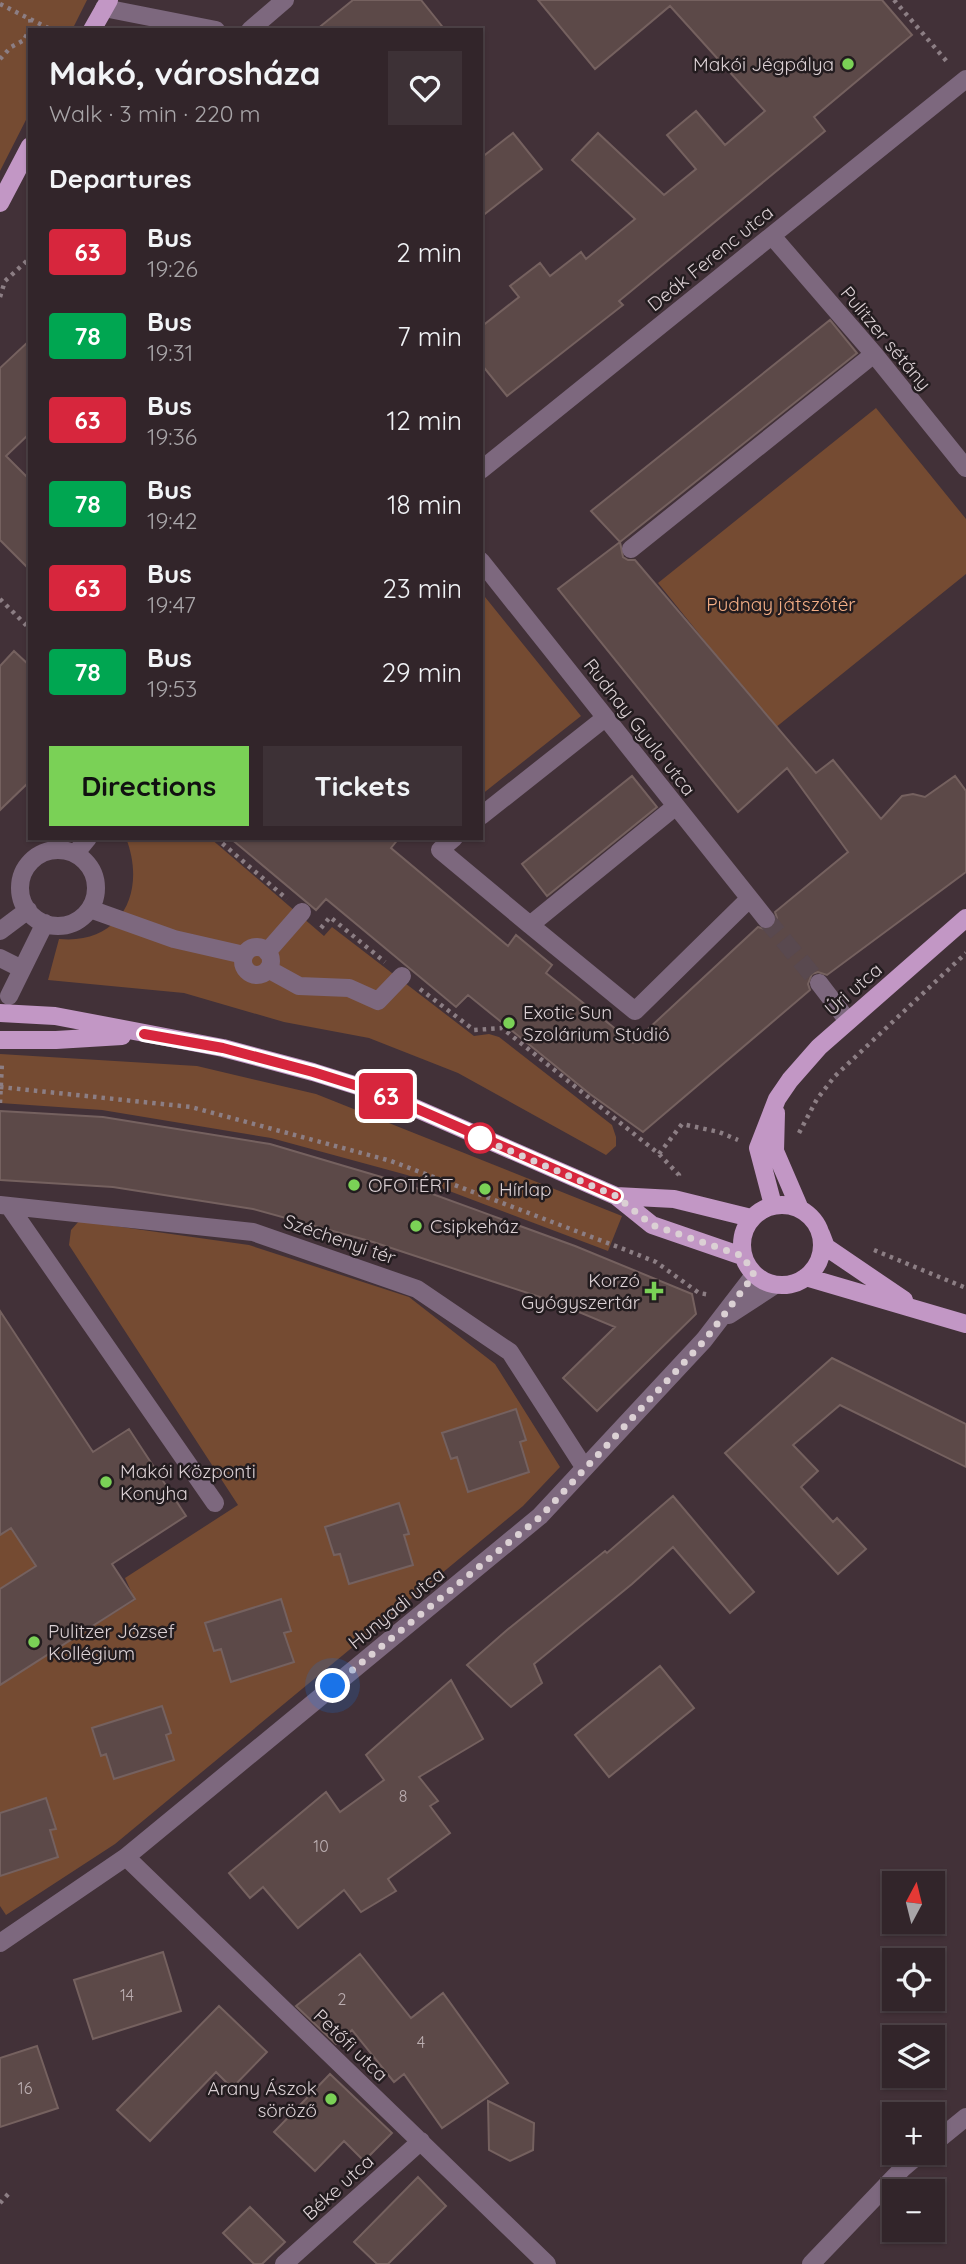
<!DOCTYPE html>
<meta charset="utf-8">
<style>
body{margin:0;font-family:Quicksand,sans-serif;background:#3d3136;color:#f1f3f6;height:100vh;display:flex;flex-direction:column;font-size:26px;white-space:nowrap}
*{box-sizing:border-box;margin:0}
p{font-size:23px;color:#a8a5a8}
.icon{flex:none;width:38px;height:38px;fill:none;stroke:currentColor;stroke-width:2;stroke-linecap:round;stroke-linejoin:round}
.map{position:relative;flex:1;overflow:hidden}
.drawer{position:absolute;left:28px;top:28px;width:455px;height:812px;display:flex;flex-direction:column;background:#32252a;border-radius:0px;box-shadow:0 2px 5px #0004,0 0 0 2px #4d4247}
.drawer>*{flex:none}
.badge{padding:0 14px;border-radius:5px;font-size:24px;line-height:46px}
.needle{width:46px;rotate:7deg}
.fabs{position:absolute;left:882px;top:1871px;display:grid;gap:14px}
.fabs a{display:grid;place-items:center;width:63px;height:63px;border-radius:0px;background:#32252a;box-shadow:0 2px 5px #0004,0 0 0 2px #4d4247;font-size:35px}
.you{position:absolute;width:35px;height:35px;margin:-18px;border:5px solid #fff;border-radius:50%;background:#1a73e8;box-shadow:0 0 0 10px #1a73e833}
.map>.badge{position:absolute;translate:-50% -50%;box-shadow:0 0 0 4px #fff}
h2{padding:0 21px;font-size:26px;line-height:63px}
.round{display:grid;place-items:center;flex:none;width:74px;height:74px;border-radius:0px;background:#3d3136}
.headline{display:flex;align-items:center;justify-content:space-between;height:119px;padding:0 21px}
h1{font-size:33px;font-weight:700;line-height:52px}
.cta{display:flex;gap:14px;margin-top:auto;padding:14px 21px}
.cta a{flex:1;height:80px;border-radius:0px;background:#7ad156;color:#111;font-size:28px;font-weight:700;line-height:80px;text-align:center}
.cta a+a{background:#3d3136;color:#f1f3f6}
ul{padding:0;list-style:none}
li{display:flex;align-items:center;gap:21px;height:84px;padding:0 21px}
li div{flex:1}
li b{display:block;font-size:26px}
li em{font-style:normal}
li .badge{min-width:77px;font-weight:700;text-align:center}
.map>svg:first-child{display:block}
.green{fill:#754b32}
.building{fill:#5c4948;stroke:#75615f;stroke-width:2}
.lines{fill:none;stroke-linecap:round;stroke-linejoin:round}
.minor-tunnel{stroke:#59494f;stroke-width:18;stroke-dasharray:18 9;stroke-linecap:butt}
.path{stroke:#8c7e84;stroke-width:4.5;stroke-dasharray:3.5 5;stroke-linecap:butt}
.minor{stroke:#7d687e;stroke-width:18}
.major{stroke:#c297c5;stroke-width:18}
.line-casing{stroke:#fff;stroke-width:16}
.line{stroke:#d7263d;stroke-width:10}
.walk{stroke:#dbd0d4;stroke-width:7;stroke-dasharray:0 12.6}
.poi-dot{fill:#7ad156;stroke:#231c1f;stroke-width:2.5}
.stop-dot{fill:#fff;stroke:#d7263d;stroke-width:3.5}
.labels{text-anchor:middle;stroke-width:5;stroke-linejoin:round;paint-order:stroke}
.number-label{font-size:16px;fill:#bbaeb1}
.poi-label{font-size:19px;fill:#dbd0d4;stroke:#231c1f;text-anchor:start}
.street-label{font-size:19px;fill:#dbd0d4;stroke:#231c1f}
.park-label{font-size:19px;fill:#f5af86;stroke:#231c1f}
</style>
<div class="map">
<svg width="966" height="2264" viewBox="0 0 966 2264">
<rect width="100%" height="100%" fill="#423138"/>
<path class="green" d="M0,0H87L72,30H30V112L0,171Z
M876,408L966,519V574L775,728L658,583Z
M481,592L581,716L481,795Z
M126,838H210L324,936L332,927L474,1036L489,1034L499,1037L612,1125L616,1137V1146L606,1155L458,1073L369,1038L284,1022L184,993L48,980L59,939C121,945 147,892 126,838Z
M0,1054L197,1066L316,1094L622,1216L608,1251L407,1175L271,1138L102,1110L0,1103Z
M79,1221L249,1245L409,1297L495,1364L560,1467L523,1506L115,1844L6,1915L0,1906V1685L135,1600L125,1578L238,1505L69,1245L71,1230Z
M0,1466L36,1566L0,1589Z"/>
<path class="building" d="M353,0H421L445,30H316Z
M538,0H882L912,35L814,117L825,131L619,301L623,305L507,396L481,364V327L519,297L510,286L540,263L550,276L581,252L586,259L635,219L572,160L598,133L664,195L696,169L667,135L696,111L725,145L765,111L670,6L595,69Z
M513,133L542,169L481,217V158Z
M830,320L857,353L620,542L591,511Z
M30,340V433L6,456L30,480V570L0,540V368Z
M620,542L623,557L628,560H635L816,773L833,760L881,819L902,796L913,794L925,797L955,776L966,791V872L827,975L818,972L812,974L808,984L810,990L643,1132L590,1094L468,995L456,1007L326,899L316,910L230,838H399L391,848L508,946L516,935L552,965L546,973L633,1043L758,927L767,930L774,927L777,918L775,912L848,852L787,768L738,812L558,589Z
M14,651L30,666V781L0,810V666Z
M632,776L657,807L547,896L522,864Z
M0,1111L103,1117L270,1144L405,1184L575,1246L692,1294L696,1314L597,1411L563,1378L615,1327L555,1302L373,1242L253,1209L113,1187L0,1180Z
M0,1311L93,1452L129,1429L186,1516L112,1564L135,1599L0,1685V1589L36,1566L11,1528L0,1535Z
M832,1358L966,1424V1467L840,1405L793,1445L818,1471L801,1487L833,1522L837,1518L866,1549L838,1574L725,1453Z
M516,1409L526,1440L520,1442L529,1472L468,1492L457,1457L451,1459L442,1433Z
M673,1496L754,1592L730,1613L673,1547L632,1584L534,1664L542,1683L511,1707L467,1665L507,1630L605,1551L607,1553Z
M399,1503L409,1534L404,1535L413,1565L349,1584L340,1554L334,1555L325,1527Z
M281,1599L291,1631L284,1633L294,1662L231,1682L221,1649L214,1651L205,1623Z
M660,1666L694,1708L609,1777L575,1735Z
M451,1680L483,1739L419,1777L438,1801L430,1806L450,1833L388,1879L396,1891L361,1912L344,1890L298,1928L263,1887L250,1898L229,1873L326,1792L340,1812L384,1780L366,1755Z
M162,1706L171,1733L166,1735L174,1760L114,1779L106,1754L101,1756L92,1728Z
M46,1798L56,1829L50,1830L58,1857L0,1876V1813Z
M163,1952L181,2011L93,2039L74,1980Z
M360,1954L411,2018L443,1993L508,2083L442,2128L404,2074L394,2082L352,2030L336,2044L296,2006Z
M219,2006L267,2052L232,2088L216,2072L150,2141L117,2110Z
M37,2046L58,2108L0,2127V2058Z
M330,2074L392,2133L364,2161L344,2141L315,2171L274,2132Z
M488,2101L534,2123L533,2150L510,2161L489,2150Z
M418,2177L446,2206L388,2264H377L354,2242Z
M250,2207L285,2242L262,2264H254L223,2233Z"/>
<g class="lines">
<path class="minor-tunnel" d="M766,919L819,983"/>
<path class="path" d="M894,0L949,64
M0,4L52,30
M25,38L31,27L30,18
M0,59L11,47L30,37
M0,297L5,281L30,258
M0,599L30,629
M216,838L287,899
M321,928L330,917L385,962
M420,989L474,1030L502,1028L659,1154L679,1175L678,1179
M0,1087L191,1107L391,1161L621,1248L656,1262L699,1293L711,1295
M0,1103L2,1062
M799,1133L817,1099L835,1076L966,953
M659,1154L682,1124L719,1132L738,1140
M874,1250L966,1288
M0,2203L10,2192"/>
<path class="minor" d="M104,8L216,30
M250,30L285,0
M772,236L874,354L966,468
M481,470L966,79
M631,549L874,354
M481,561L766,919
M676,806L530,925L635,1011L749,899
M481,816L605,718
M454,838L440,850L530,925
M20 888a38 38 0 1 1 76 0a38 38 0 1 1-76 0Z
M75,854L88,838
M90,909L174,939L244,955
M0,931L28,910
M243 961a14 14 0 1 1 28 0a14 14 0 1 1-28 0Z
M267,952L302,912
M0,958L22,969
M268,969L299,986L349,988L378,1001L402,976
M819,983L848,1021
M9,996L45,923
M0,1205L253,1232L417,1289L510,1352L584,1467
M9,1206L215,1503
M729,1315L775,1285
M126,1857L547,2264
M0,1943L126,1857L540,1516L704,1340L754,1275
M933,2144L966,2117
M284,2264L421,2141
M811,2264L902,2169L922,2152"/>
<path class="major" d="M92,30L109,0
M0,203L30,146
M0,1013L55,1016L223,1048L313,1072L383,1094L616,1196L652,1225L742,1256
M0,1040H56L122,1036
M776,1113L775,1151L800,1209
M616,1196L674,1199L751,1218
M773,1205L758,1148L777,1099L790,1080L819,1047L966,918
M742 1245a40 40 0 1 1 80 0a40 40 0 1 1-80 0Z
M821,1234L826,1247L904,1300
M806,1277L966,1324"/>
</g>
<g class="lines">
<g class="line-casing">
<path id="line" d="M144,1034L223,1048L313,1072L383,1094L616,1196"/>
</g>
<use href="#line" class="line"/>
<path class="walk" d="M333,1686L540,1517L705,1340L754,1275L743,1256L652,1225L616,1196L480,1138"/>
</g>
<g class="poi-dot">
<circle cx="848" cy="64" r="7"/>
<circle cx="509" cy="1023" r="7"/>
<circle cx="354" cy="1185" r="7"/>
<circle cx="485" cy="1189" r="7"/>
<circle cx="416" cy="1226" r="7"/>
<path d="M650.5 1280.5h7v7h7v7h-7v7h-7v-7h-7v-7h7z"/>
<circle cx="106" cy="1482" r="7"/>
<circle cx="34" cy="1642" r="7"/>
<circle cx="331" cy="2099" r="7"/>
</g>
<circle class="stop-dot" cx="480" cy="1138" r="14"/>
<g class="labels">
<g class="number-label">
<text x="403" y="1802">8</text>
<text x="321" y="1852">10</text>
<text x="127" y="2001">14</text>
<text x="342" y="2005">2</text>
<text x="421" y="2048">4</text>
<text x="25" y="2094">16</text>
</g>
<g class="poi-label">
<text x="834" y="71" text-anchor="end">Makói Jégpálya</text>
<text x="523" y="1019">Exotic Sun<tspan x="523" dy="22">Szolárium Stúdió</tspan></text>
<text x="368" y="1192">OFOTÉRT</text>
<text x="499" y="1196">Hírlap</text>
<text x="430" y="1233">Csipkeház</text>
<text x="640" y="1287" text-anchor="end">Korzó<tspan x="640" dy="22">Gyógyszertár</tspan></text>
<text x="120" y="1478">Makói Központi<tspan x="120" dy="22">Konyha</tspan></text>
<text x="48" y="1638">Pulitzer József<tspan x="48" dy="22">Kollégium</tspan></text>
<text x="317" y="2095" text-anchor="end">Arany Ászok<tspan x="317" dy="22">söröző</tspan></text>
</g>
<g class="street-label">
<text transform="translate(710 258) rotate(-39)" y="7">Deák Ferenc utca</text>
<text transform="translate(886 338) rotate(50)" y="7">Pulitzer sétány</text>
<text transform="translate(640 727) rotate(52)" y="7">Rudnay Gyula utca</text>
<text transform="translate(853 989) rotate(-41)" y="7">Úri utca</text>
<text transform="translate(340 1239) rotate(19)" y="7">Széchenyi tér</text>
<text transform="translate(396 1608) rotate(-39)" y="7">Hunyadi utca</text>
<text transform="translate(351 2045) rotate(44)" y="7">Petőfi utca</text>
<text transform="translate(338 2187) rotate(-42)" y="7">Béke utca</text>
</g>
<g class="park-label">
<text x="781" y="611">Pudnay játszótér</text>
</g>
</g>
</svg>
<div class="fabs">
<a><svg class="needle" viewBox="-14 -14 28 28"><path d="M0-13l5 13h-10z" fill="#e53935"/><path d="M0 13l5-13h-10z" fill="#a8a5a8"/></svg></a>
<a><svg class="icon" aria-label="locate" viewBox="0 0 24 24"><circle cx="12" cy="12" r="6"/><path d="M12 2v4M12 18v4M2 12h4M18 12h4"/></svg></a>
<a><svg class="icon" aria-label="layers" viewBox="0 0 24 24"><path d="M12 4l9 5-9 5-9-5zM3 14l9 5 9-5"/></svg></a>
<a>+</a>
<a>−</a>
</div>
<div class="you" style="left:333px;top:1686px"></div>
<b class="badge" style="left:386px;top:1096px;background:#d7263d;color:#fff">63</b>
<section class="drawer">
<div class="headline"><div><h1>Makó, városháza</h1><p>Walk · 3 min · 220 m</p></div><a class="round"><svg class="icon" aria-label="heart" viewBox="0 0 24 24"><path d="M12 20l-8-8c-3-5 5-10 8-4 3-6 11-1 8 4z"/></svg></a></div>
<h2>Departures</h2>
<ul>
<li><span class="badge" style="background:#d7263d;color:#fff">63</span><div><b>Bus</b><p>19:26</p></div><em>2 min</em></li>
<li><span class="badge" style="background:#00a651;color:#fff">78</span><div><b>Bus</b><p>19:31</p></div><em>7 min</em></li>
<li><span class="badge" style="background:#d7263d;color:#fff">63</span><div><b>Bus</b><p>19:36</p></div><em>12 min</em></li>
<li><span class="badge" style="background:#00a651;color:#fff">78</span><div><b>Bus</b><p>19:42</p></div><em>18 min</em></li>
<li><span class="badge" style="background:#d7263d;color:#fff">63</span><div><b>Bus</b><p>19:47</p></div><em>23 min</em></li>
<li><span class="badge" style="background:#00a651;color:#fff">78</span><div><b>Bus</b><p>19:53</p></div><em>29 min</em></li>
</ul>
<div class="cta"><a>Directions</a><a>Tickets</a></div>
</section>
</div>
